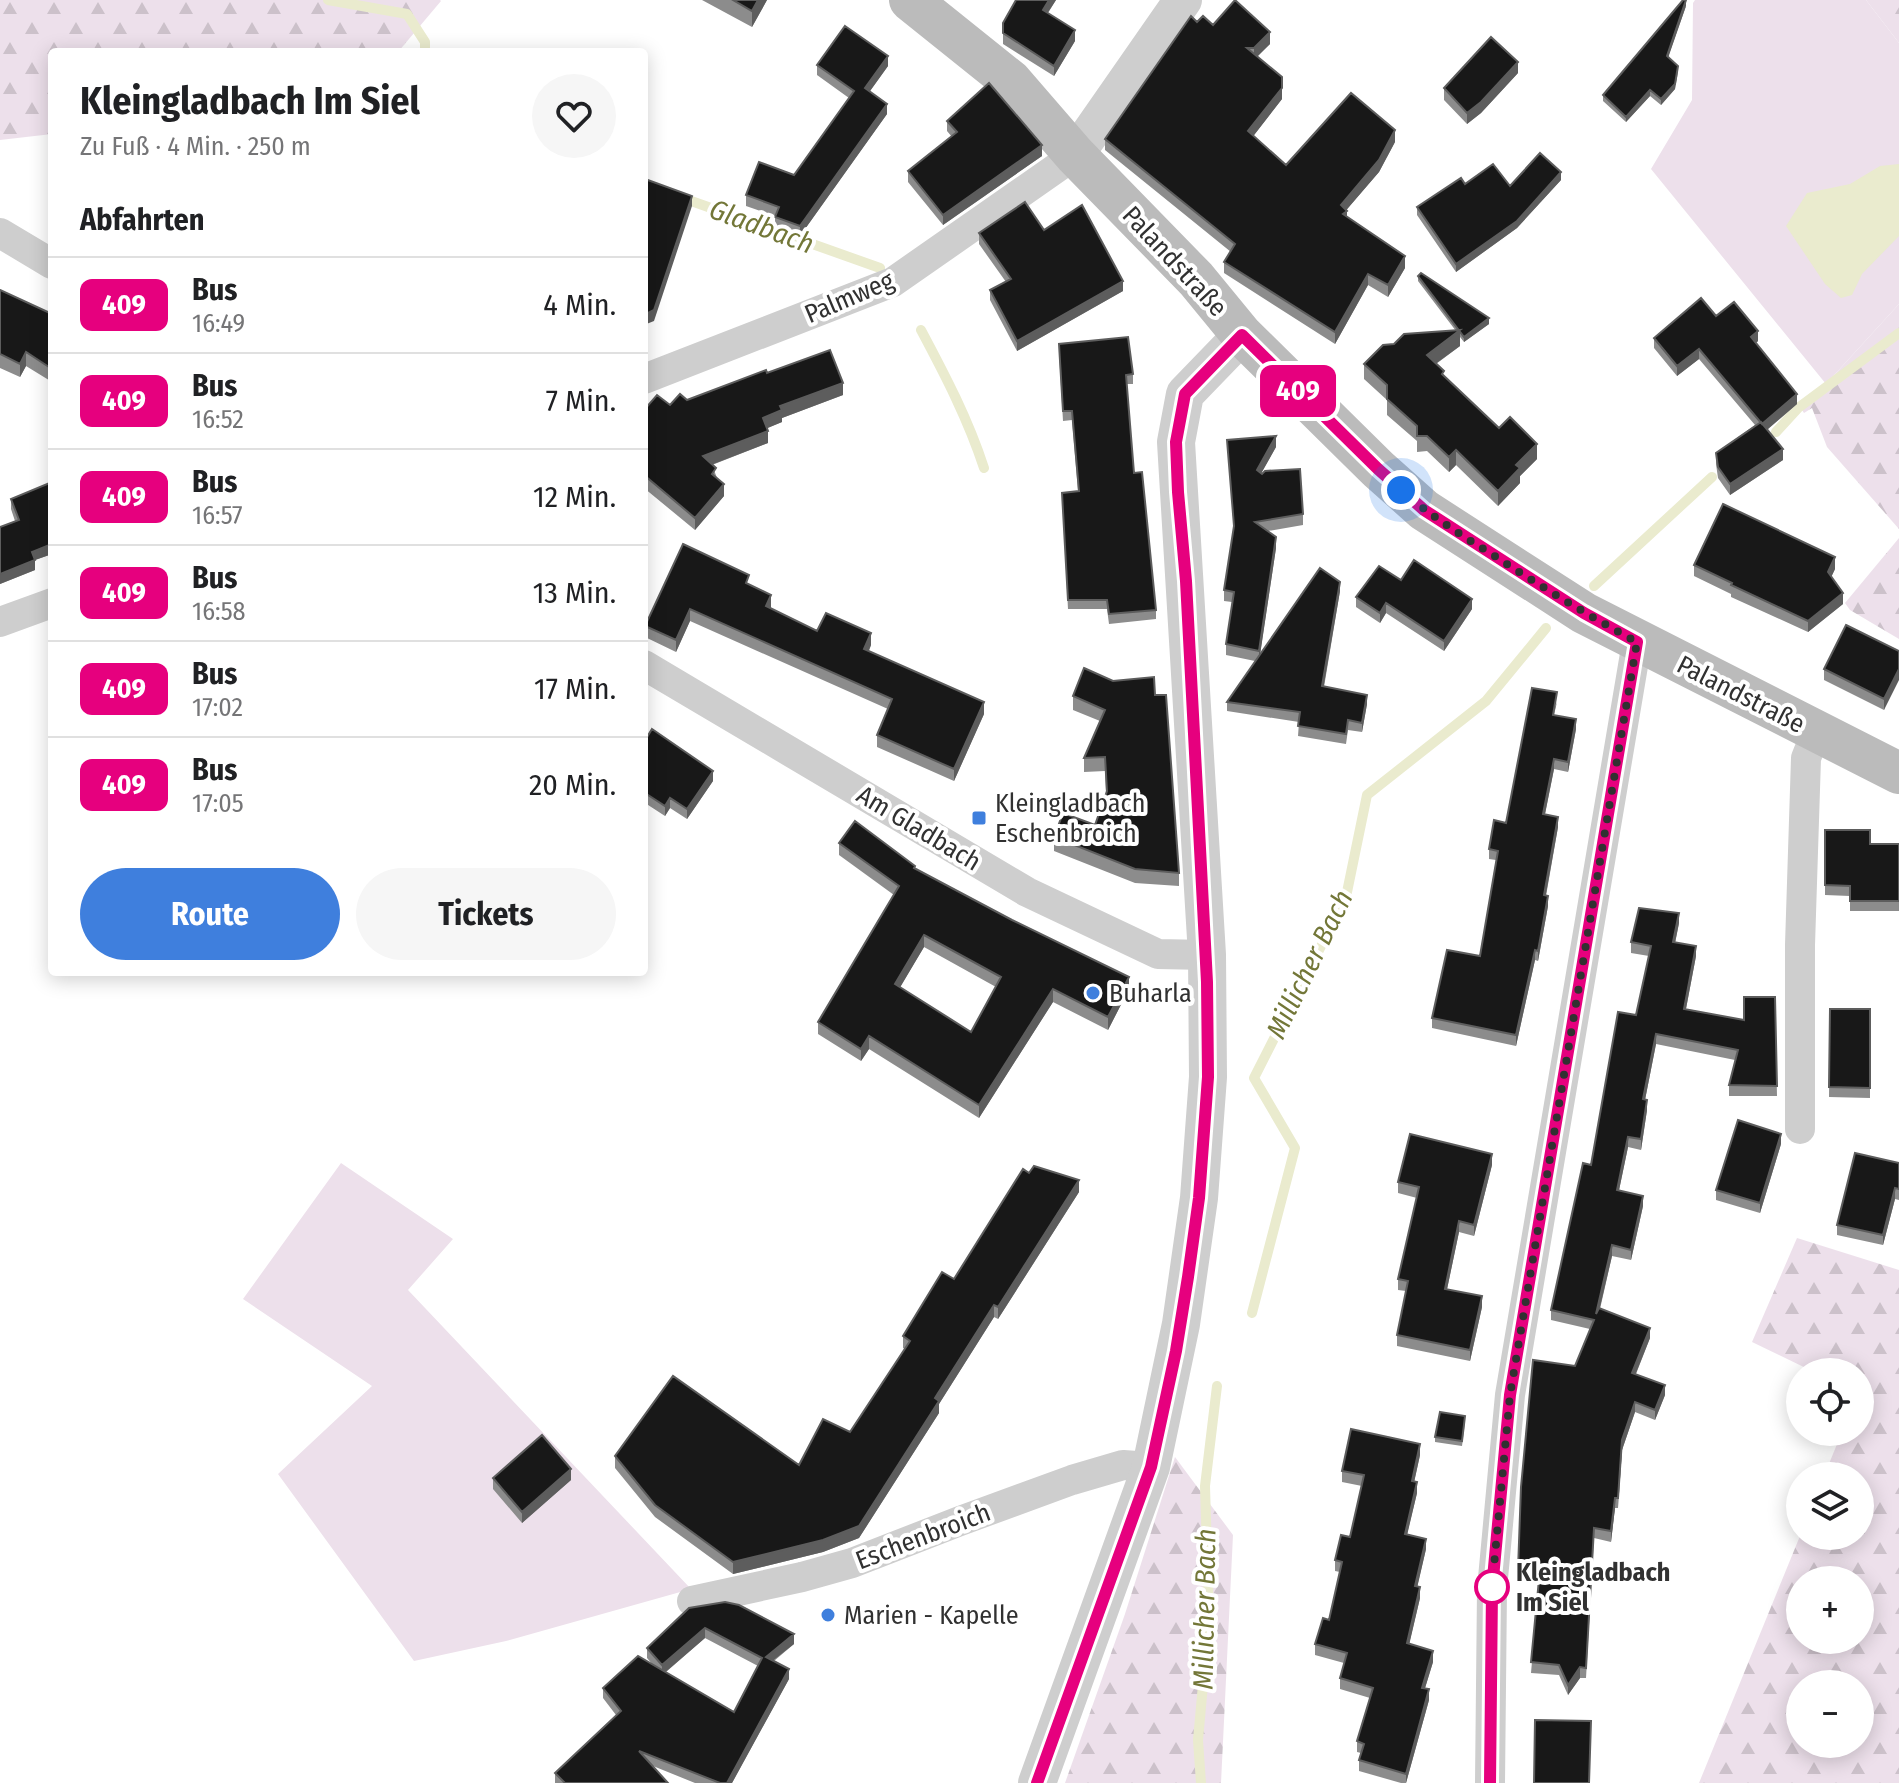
<!DOCTYPE html>
<html lang="de">
<meta charset="utf-8">
<style>
body{margin:0;font-family:"Fira Sans Condensed",sans-serif;background:#f6f6f6;color:#202124;height:100vh;display:flex;flex-direction:column;font-size:30px;white-space:nowrap}
*{box-sizing:border-box;margin:0}
p{font-size:26px;color:#757577}
.icon{flex:none;width:44px;height:44px;fill:none;stroke:currentColor;stroke-width:2;stroke-linecap:round;stroke-linejoin:round}
.map{position:relative;flex:1;overflow:hidden}
.side{position:absolute;left:48px;top:48px;width:600px;height:928px;display:flex;flex-direction:column;background:#fff;border-radius:8px;box-shadow:0 4px 20px #0003}
.side>*{flex:none}
.badge{padding:0 16px;border-radius:12px;font-size:28px;line-height:52px}
.buttons{position:absolute;left:1786px;top:1358px;display:grid;gap:16px}
.buttons a{display:grid;place-items:center;width:88px;height:88px;border-radius:50%;background:#fff;box-shadow:0 4px 20px #0003;font-size:40px}
.you{position:absolute;width:40px;height:40px;margin:-20px;border:6px solid #fff;border-radius:50%;background:#1a73e8;box-shadow:0 0 0 12px #1a73e833}
.map>.badge{position:absolute;translate:-50% -50%;box-shadow:0 0 0 4px #fff}
h2{padding:0 32px;font-size:30px;line-height:72px}
.round{display:grid;place-items:center;flex:none;width:84px;height:84px;border-radius:42px;background:#f6f6f6}
.head{display:flex;align-items:center;justify-content:space-between;height:136px;padding:0 32px}
h1{font-size:38px;font-weight:700;line-height:60px}
.button{display:flex;gap:16px;margin-top:auto;padding:16px 32px}
.button a{flex:1;height:92px;border-radius:48px;background:#3f7fdd;color:#fff;font-size:32px;font-weight:700;line-height:92px;text-align:center}
.button a+a{background:#f6f6f6;color:#202124}
ul{padding:0;list-style:none}
li{display:flex;align-items:center;gap:24px;height:96px;padding:0 32px;border-top:2px solid #e0e0e0}
li div{flex:1}
li b{display:block;font-size:30px}
li em{font-style:normal}
li .badge{min-width:88px;font-weight:700;text-align:center}
.map>svg:first-child{display:block}
.green{fill:#ede0eb}
.forest{fill:url(#forest-firs);fill-rule:evenodd}
.water{fill:#eaebce}
.lines{fill:none;stroke-linecap:round;stroke-linejoin:round}
.stream{stroke:#eaebce;stroke-width:10}
.minor{stroke:#cecece;stroke-width:30}
.tertiary{stroke:#cecece;stroke-width:38}
.secondary{stroke:#bbb;stroke-width:42}
.wall{fill:#8c8c8c;fill-rule:evenodd}
.shaded-wall{fill:#5d5d5d}
.building{fill:#181818;stroke:#5d5d5d;stroke-width:2;fill-rule:evenodd}
.line-casing{stroke:#fff;stroke-width:18}
.line{stroke:#e6007e;stroke-width:12}
.walk{stroke:#313131;stroke-width:8;stroke-dasharray:0 14.4}
.poi-dot{fill:#3f7fdd;stroke:#fff;stroke-width:3}
.stop-dot{fill:#fff;stroke:#e6007e;stroke-width:4}
.labels{text-anchor:middle;stroke-width:8;stroke-linejoin:round;paint-order:stroke}
.street-label{font-size:26px;fill:#313131;stroke:#fff}
.poi-label{font-size:26px;fill:#313131;stroke:#fff;text-anchor:start}
.stop-label{font-size:26px;font-weight:bold;fill:#313131;stroke:#fff;text-anchor:start}
.water-label{font-size:28px;font-style:italic;fill:#737738;stroke:#fff}
</style>
<div class="map">
<svg width="1899" height="1783" viewBox="0 0 1899 1783">
<defs>
<pattern id="forest-firs" width="22" height="20" patternUnits="userSpaceOnUse" patternTransform="scale(2)"><rect width="22" height="20" fill="#ede0eb"/><path d="M5 1l3.5 6h-7zM16 11l3.5 6h-7z" fill="#ccc1ca"/></pattern>
</defs>
<rect width="100%" height="100%" fill="#fff"/>
<path class="green" d="M1695,0H1866L1899,43V304L1826,384L1651,169L1692,100L1693,3Z
M341,1163L453,1239L408,1290L691,1589L506,1641L414,1661L278,1474L372,1386L243,1299Z"/>
<path class="forest" d="M0,0H440L441,1L398,52H52V134L0,140Z
M1866,0H1899V43Z
M1899,304V529L1827,447L1812,408L1804,413L1798,404L1826,384Z
M1899,538V639L1850,610L1845,603Z
M1797,1238L1899,1270V1783H1699L1800,1536H1860V1476H1824L1842,1432H1860V1372H1814L1752,1342ZM1860,1580V1640H1800V1580ZM1860,1684V1744H1800V1684Z
M1175,1457L1233,1535L1221,1783H1065L1125,1614Z"/>
<path class="water" d="M1899,164V236L1862,274L1852,295L1841,298L1825,284L1786,226L1807,193L1850,184L1880,166Z"/>
<g class="lines">
<path class="stream" d="M328,0L407,14L425,42V52
M680,197L880,268
M921,330C945,375 968,419 984,468
M1776,432L1798,408L1899,333
M1594,586L1712,477
M1252,1313L1295,1148L1254,1078L1346,897L1367,795L1486,701L1546,628
M1201,1783L1198,1740L1209,1618L1205,1486L1217,1386"/>
<path class="minor" d="M0,233L52,264
M644,379L893,282L1075,155
M0,622L52,603
M644,665L1027,892L1158,954L1207,955
M1800,1129V945L1806,758L1816,733
M692,1601L802,1577L852,1563L960,1521L1072,1480L1123,1465L1151,1467
M1490,1783L1492,1589L1510,1395L1637,642"/>
<path class="tertiary" d="M1075,155L1183,0
M1037,1783L1151,1467L1181,1324L1199,1198L1208,1077L1207,955L1176,442L1185,394L1242,335"/>
<path class="secondary" d="M910,0L1011,81L1075,155L1196,279L1242,335L1378,469L1424,510L1584,613L1899,773"/>
</g>
<path class="wall" d="M702,0H767L752,27Z
M1016,0H1056L1048,13L1075,41L1054,76L1003,44V23Z
M1686,6L1668,57L1678,72L1675,89L1661,105L1650,96L1626,122L1603,101V95Z
M1197,22L1213,25L1270,44L1257,56L1282,99L1253,136L1286,165L1395,142L1379,172L1346,210L1347,217L1405,268L1388,297L1368,285L1335,344L1224,273V262L1231,252L1105,150V139Z
M817,65L888,66L870,91L887,114L800,236L775,227V216L746,206V195L794,175L849,98L817,75Z
M1518,73L1481,113L1467,124L1444,100V88Z
M947,121L1042,156L943,225L908,182V171L952,137L947,131Z
M1561,180L1517,228L1456,272L1417,215V207L1465,184L1510,186Z
M979,233L1123,291L1017,351L990,300V290L1006,282L979,244Z
M1418,276L1489,324L1464,342L1460,337V346L1436,364L1444,376L1499,428L1537,459L1520,476V483L1498,506L1456,465L1449,472L1427,451L1417,452V441L1387,415V400L1364,379V364L1394,344L1456,331L1418,281Z
M0,290L52,314V382L26,366L20,377L0,368Z
M1716,316L1758,341L1756,343L1797,404L1767,430L1783,460L1730,495L1718,478L1716,464V453L1755,425L1699,359L1677,376L1654,348V338Z
M1059,353L1133,374V384H1127L1134,473L1156,610V619L1109,624L1107,609H1068L1062,493L1078,491L1072,420L1063,421Z
M767,373L843,395L782,418V422L767,428L768,443L712,465L724,496L695,530L644,488V410L687,400Z
M1227,440L1276,447L1261,473L1303,514V525L1268,531L1276,548L1260,654L1340,591L1324,687L1367,704L1362,732L1348,730L1346,744L1298,736L1299,722L1227,711V702L1255,661L1226,655V644L1232,602L1224,601V590L1234,530Z
M52,482V554L35,560V570L0,584V527L15,521L11,509V499Z
M1694,565L1835,569L1831,577L1843,604L1808,632L1731,597V594L1694,576Z
M1401,580L1472,609L1444,651L1386,613L1380,623L1356,607V597Z
M749,585L771,607L770,609L817,631L871,645L869,651L984,714L954,781L877,747V735L888,709L690,621L676,652L645,637V626Z
M1899,651L1884,710L1824,680V669Z
M1113,681L1155,695L1179,873V886L1135,883L1054,851V837L1095,825L1106,794L1105,771L1084,772V758L1100,721L1073,710V696Z
M1557,702L1554,715L1576,729L1568,772L1554,769L1545,814L1558,827L1546,896L1548,906L1538,961L1535,960L1516,1046L1432,1028V1018L1480,956L1496,860L1489,859V849L1506,823Z
M644,742L713,781L687,819L670,808L665,816L645,803L644,798Z
M1825,830L1870,844H1899V911H1850V896L1825,895Z
M839,843L915,869L1129,989L1108,1030L1053,1002L979,1118L869,1049L861,1061L818,1034V1022L894,895L839,855ZM924,947L996,987L971,1032L900,987Z
M1679,923L1675,943L1696,956L1686,1009L1744,1020L1775,997L1777,1096H1729V1085L1735,1060L1656,1044L1645,1100L1647,1110L1641,1150L1628,1147L1619,1190L1643,1206L1631,1260L1612,1256L1600,1309L1650,1338L1636,1374L1665,1395L1655,1420L1635,1412L1622,1450L1618,1508H1615L1611,1542L1594,1538L1586,1678H1580L1568,1695L1559,1675L1531,1673L1539,1580L1518,1581V1570L1575,1366L1590,1329L1551,1320V1310L1591,1165L1636,1015L1649,956L1631,953V942Z
M1830,1009H1870V1098L1829,1097Z
M1781,1144L1760,1213L1716,1200V1190Z
M1899,1163V1200L1895,1199L1883,1245L1837,1235V1225Z
M1492,1165L1474,1236L1459,1232L1447,1289L1482,1307L1470,1361L1397,1346V1335L1406,1291L1398,1290V1279L1417,1198L1398,1193V1182Z
M1029,1173L1079,1192L998,1319L994,1317L939,1404V1413L859,1538L823,1552L733,1574L655,1517L615,1468V1456L799,1465L850,1432L905,1349L903,1348V1336L954,1279Z
M1465,1422L1462,1446L1435,1442V1437Z
M1420,1455L1414,1482L1417,1493L1407,1534L1426,1549L1417,1587L1420,1598L1409,1644L1433,1662L1425,1688L1429,1700L1406,1783H1401L1359,1771V1760L1361,1753L1357,1752V1741L1370,1698L1340,1689V1678L1344,1663L1315,1655V1644L1329,1620L1340,1572L1335,1571V1560L1350,1537L1362,1486L1342,1482V1471Z
M493,1478L571,1480L522,1523L493,1489Z
M689,1608L794,1644L774,1661L789,1679L732,1783H695L653,1766L668,1783H555V1773L616,1715L603,1698V1688L653,1665L647,1658V1648ZM705,1638L758,1666L734,1712L666,1672Z"/>
<path class="shaded-wall" d="M758,0H767L752,27V11Z
M1049,0H1056L1043,20V10Z
M1686,0V6L1667,61V56Z
M1075,30V41L1054,76V66Z
M1270,32V44L1254,60V48Z
M888,56V66L865,98V88Z
M1518,62V73L1481,113L1467,124V113Z
M1678,66L1675,89L1661,105V99Z
M1282,88V99L1248,143V131Z
M1650,90V96L1626,122V117Z
M887,104V114L800,236V226Z
M1395,130V142L1379,172L1343,214L1347,211V223L1343,226L1341,205Z
M1042,145V156L943,225V215Z
M1561,172V180L1517,228L1456,272V264Z
M692,196V206L654,321L644,325V315Z
M1405,256V268L1388,297V285Z
M1368,274V285L1335,344V332Z
M1123,281V291L1017,351V341Z
M1489,318V324L1464,342V337Z
M1460,330V346L1427,370V355Z
M1758,331V341L1751,347V337Z
M1699,349V359L1677,376V366Z
M26,352V366L20,377V364Z
M843,383V395L782,418V422L763,430V418L780,406Z
M1797,394V404L1762,434V424Z
M768,431V443L703,468V456Z
M1276,436V447L1257,481V470Z
M1537,444V459L1520,476V483L1498,506V491L1516,465Z
M1783,449V460L1730,495V484Z
M1456,450V465L1449,472V457Z
M724,484V496L695,530V518Z
M1276,537V548L1259,662V651Z
M52,544V554L35,560V570L0,584V574L32,552Z
M1835,557V569L1828,584V572Z
M1340,582V591L1322,696V686Z
M1843,593V604L1808,632V621Z
M771,595V607L766,618V606Z
M1472,599V609L1444,651V641Z
M1386,603V613L1380,623V613Z
M690,609V621L676,652V640Z
M871,633V645L864,661V649Z
M1899,669V680L1884,710V699Z
M1367,695V704L1362,732V723Z
M984,702V714L954,781V769Z
M1576,719V729L1568,772V762Z
M1554,759V769L1543,824V814Z
M713,771V781L687,819V809Z
M670,798V808L665,816V806Z
M1558,817V827L1544,905V895Z
M1548,896V906L1538,961V951Z
M1679,913V923L1673,953V942Z
M924,935V947L895,996V984Z
M1696,946V956L1684,1019V1009Z
M1535,950V960L1516,1046V1035Z
M1129,977V989L1108,1030V1017Z
M1053,989V1002L979,1118V1105Z
M1656,1034V1044L1643,1110V1099Z
M869,1036V1049L861,1061V1049Z
M1647,1100V1110L1641,1150V1139Z
M1781,1134V1144L1760,1213V1203Z
M1628,1137V1147L1617,1200V1190Z
M1492,1154V1165L1474,1236V1225Z
M1079,1180V1192L998,1319V1307Z
M1895,1188V1199L1883,1245V1235Z
M1643,1196V1206L1631,1260V1250Z
M1459,1221V1232L1445,1299V1289Z
M1612,1245V1256L1596,1324V1314Z
M1482,1296V1307L1470,1361V1350Z
M994,1305V1317L939,1404V1413L859,1538L823,1552L733,1574V1562L935,1398Z
M1650,1328V1338L1632,1383V1373Z
M1665,1385V1395L1655,1420V1410Z
M1635,1402V1412L1622,1450L1618,1508L1622,1440Z
M1420,1444V1455L1412,1492V1481Z
M571,1469V1480L522,1523V1512Z
M1417,1482V1493L1405,1544V1534Z
M1615,1498V1508L1611,1542V1531Z
M1426,1539V1549L1415,1597V1586Z
M1420,1587V1598L1407,1654V1643Z
M705,1628V1638L662,1675V1665Z
M794,1634V1644L766,1666V1657Z
M1433,1651V1662L1422,1698V1688Z
M1580,1667V1678L1568,1695V1685Z
M789,1669V1679L732,1783H727Z
M1429,1689V1700L1406,1783V1774Z"/>
<path class="building" d="M733,0H758L752,11Z
M1016,0H1049L1043,10L1075,30L1054,66L1003,33V23Z
M1235,0L1270,32L1254,48H1247L1282,77V88L1248,131L1286,165L1351,93L1395,130L1379,160L1341,205L1347,211L1343,214L1405,256L1388,285L1368,274L1335,332L1224,262L1235,244L1105,139L1191,16L1197,22L1203,16L1213,25Z
M1683,0H1686L1667,56L1678,66L1675,84L1661,99L1650,90L1626,117L1603,95Z
M845,26L888,56L865,88L887,104L800,226L775,217L779,207L746,195L759,162L794,175L854,91L817,65Z
M1491,37L1518,62L1481,102L1467,113L1444,88Z
M989,83L1042,145L943,215L908,171L957,132L947,121Z
M1540,153L1561,172L1517,221L1456,264L1417,207L1461,178L1465,184L1493,164L1510,186Z
M645,179L692,196L654,310L644,315V184Z
M1025,202L1044,230L1082,205L1123,281L1017,341L990,290L1011,279L979,233Z
M1421,273L1489,318L1464,337L1418,276Z
M0,290L52,314V369L26,352L20,364L0,354Z
M1701,298L1716,316L1734,302L1758,331L1751,337L1797,394L1762,424L1699,349L1677,366L1654,338Z
M1460,330L1427,355L1444,371L1442,374L1499,428L1510,417L1537,444L1516,465L1520,468L1498,491L1456,450L1449,457L1427,436H1417V426L1387,399V385L1364,364L1383,345L1394,344L1404,334Z
M1128,337L1133,374L1126,375L1134,473L1142,472L1156,610L1109,614L1107,600H1068L1062,493L1079,491L1072,411H1063L1059,344Z
M830,350L843,383L780,406L782,410L763,418L768,431L703,456L716,468L712,474L724,484L695,518L644,475V410L657,395L670,405L680,394L687,400L766,370L767,373Z
M1761,422L1783,449L1730,484L1718,467L1716,453Z
M1276,436L1257,470L1262,474L1265,471L1300,469L1303,514L1255,522L1276,537L1259,651L1226,644L1234,592L1224,590L1234,526L1227,440Z
M52,482V544L32,552L35,560L0,574V527L19,520L11,499Z
M1723,504L1835,557L1828,572L1843,593L1808,621L1731,585L1732,583L1694,565Z
M683,544L749,575L746,583L771,595L766,606L817,631L826,613L871,633L864,649L984,702L954,769L877,735L892,699L690,609L676,640L645,626Z
M1414,560L1472,599L1444,641L1386,603L1380,613L1356,597L1379,566L1401,580Z
M1320,568L1340,582L1322,686L1367,695L1362,723L1348,720L1346,734L1298,726L1300,712L1227,702Z
M1846,625L1899,651V669L1884,699L1824,669Z
M1084,668L1113,681L1154,677L1155,695H1166L1179,873L1135,869L1054,837L1063,813L1095,825L1107,791L1105,757L1084,758L1105,710L1073,696Z
M1532,688L1557,692L1553,715L1576,719L1568,762L1554,759L1543,814L1558,817L1544,895L1548,896L1538,951L1535,950L1516,1035L1432,1018L1447,950L1480,956L1498,851L1489,849L1494,820L1506,823Z
M652,729L713,771L687,809L670,798L665,806L645,793L644,788V742Z
M855,821L915,866L914,868L1012,920L1129,977L1108,1017L1053,989L979,1105L869,1036L861,1049L818,1022L899,886L839,843ZM924,935L1001,977L971,1032L895,984Z
M1825,830H1870V844H1899V901H1850V886L1825,885Z
M1639,908L1679,913L1673,942L1696,946L1684,1009L1744,1020V997H1775L1777,1086L1729,1085L1738,1050L1656,1034L1643,1099L1647,1100L1641,1139L1628,1137L1617,1190L1643,1196L1631,1250L1612,1245L1596,1314L1599,1308L1650,1328L1632,1373L1665,1385L1655,1410L1635,1402L1622,1440L1618,1498H1615L1611,1531L1594,1528L1586,1668L1580,1667L1568,1685L1559,1665L1531,1662L1540,1569L1518,1570L1521,1487L1533,1360L1575,1366L1594,1320L1551,1310L1583,1163L1591,1165L1618,1012L1636,1015L1651,946L1631,942Z
M1830,1009H1870V1088L1829,1087Z
M1738,1120L1781,1134L1760,1203L1716,1190Z
M1410,1134L1492,1154L1474,1225L1459,1221L1445,1289L1482,1296L1470,1350L1397,1335L1408,1281L1398,1279L1419,1187L1398,1182Z
M1855,1153L1899,1163V1189L1895,1188L1883,1235L1837,1225Z
M1034,1166L1079,1180L998,1307L994,1305L935,1398L939,1401L859,1526L823,1540L733,1562L655,1505L615,1456L673,1376L799,1465L823,1419L850,1432L910,1341L903,1336L942,1272L954,1279L1023,1169L1029,1173Z
M1440,1412L1465,1416L1462,1441L1435,1437Z
M1351,1429L1420,1444L1412,1481L1417,1482L1405,1534L1426,1539L1415,1586L1420,1587L1407,1643L1433,1651L1422,1688L1429,1689L1406,1774L1359,1760L1364,1744L1357,1741L1373,1688L1340,1678L1347,1653L1315,1644L1323,1618L1329,1620L1342,1562L1335,1560L1341,1535L1350,1537L1364,1475L1342,1471Z
M542,1435L571,1469L522,1512L493,1478Z
M725,1602L739,1605L794,1634L766,1657L789,1669L727,1783H720L639,1751L668,1783H565L555,1773L621,1711L603,1688L638,1656L734,1712L762,1658L705,1628L662,1665L647,1648L689,1608Z
M1535,1720L1591,1721L1589,1783H1534Z"/>
<g class="lines">
<g class="line-casing">
<path id="line" d="M1037,1783L1151,1467L1176,1351L1188,1277L1199,1198L1208,1077L1207,982L1186,581L1178,492L1176,442L1185,394L1242,335L1378,469L1424,510L1584,613L1637,642L1510,1395L1492,1589L1490,1783"/>
</g>
<use href="#line" class="line"/>
<path class="walk" d="M1401,490C1430,516 1463,536 1496,557C1542,587 1589,616 1637,642L1510,1395L1492,1587"/>
</g>
<g class="poi-dot">
<rect x="971" y="810" width="16" height="16" rx="4"/>
<circle cx="1093" cy="993" r="8"/>
<circle cx="828" cy="1615" r="8"/>
</g>
<circle class="stop-dot" cx="1492" cy="1587" r="16"/>
<g class="labels">
<g class="street-label">
<text transform="translate(1175 261) rotate(47)" y="9">Palandstraße</text>
<text transform="translate(849 297) rotate(-23)" y="9">Palmweg</text>
<text transform="translate(1741 694) rotate(27)" y="9">Palandstraße</text>
<text transform="translate(919 828) rotate(31)" y="9">Am Gladbach</text>
<text transform="translate(923 1536) rotate(-21)" y="9">Eschenbroich</text>
</g>
<g class="poi-label">
<text x="995" y="812">Kleingladbach<tspan x="995" dy="30">Eschenbroich</tspan></text>
<text x="1109" y="1002">Buharla</text>
<text x="844" y="1624">Marien - Kapelle</text>
</g>
<g class="stop-label">
<text x="1516" y="1581">Kleingladbach<tspan x="1516" dy="30">Im Siel</tspan></text>
</g>
<g class="water-label">
<text transform="translate(762 226) rotate(20)" y="10">Gladbach</text>
<text transform="translate(1309 964) rotate(-64)" y="10">Millicher Bach</text>
<text transform="translate(1204 1609) rotate(-89)" y="10">Millicher Bach</text>
</g>
</g>
</svg>
<div class="buttons">
<a><svg class="icon" aria-label="locate" viewBox="0 0 24 24"><circle cx="12" cy="12" r="6"/><path d="M12 2v4M12 18v4M2 12h4M18 12h4"/></svg></a>
<a><svg class="icon" aria-label="layers" viewBox="0 0 24 24"><path d="M12 4l9 5-9 5-9-5zM3 14l9 5 9-5"/></svg></a>
<a>+</a>
<a>−</a>
</div>
<div class="you" style="left:1401px;top:490px"></div>
<b class="badge" style="left:1298px;top:391px;background:#e6007e;color:#fff">409</b>
<section class="side">
<div class="head"><div><h1>Kleingladbach Im Siel</h1><p>Zu Fuß · 4 Min. · 250 m</p></div><a class="round"><svg class="icon" aria-label="heart" viewBox="0 0 24 24"><path d="M12 20l-8-8c-3-5 5-10 8-4 3-6 11-1 8 4z"/></svg></a></div>
<h2>Abfahrten</h2>
<ul>
<li><span class="badge" style="background:#e6007e;color:#fff">409</span><div><b>Bus</b><p>16:49</p></div><em>4 Min.</em></li>
<li><span class="badge" style="background:#e6007e;color:#fff">409</span><div><b>Bus</b><p>16:52</p></div><em>7 Min.</em></li>
<li><span class="badge" style="background:#e6007e;color:#fff">409</span><div><b>Bus</b><p>16:57</p></div><em>12 Min.</em></li>
<li><span class="badge" style="background:#e6007e;color:#fff">409</span><div><b>Bus</b><p>16:58</p></div><em>13 Min.</em></li>
<li><span class="badge" style="background:#e6007e;color:#fff">409</span><div><b>Bus</b><p>17:02</p></div><em>17 Min.</em></li>
<li><span class="badge" style="background:#e6007e;color:#fff">409</span><div><b>Bus</b><p>17:05</p></div><em>20 Min.</em></li>
</ul>
<div class="button"><a>Route</a><a>Tickets</a></div>
</section>
</div>
